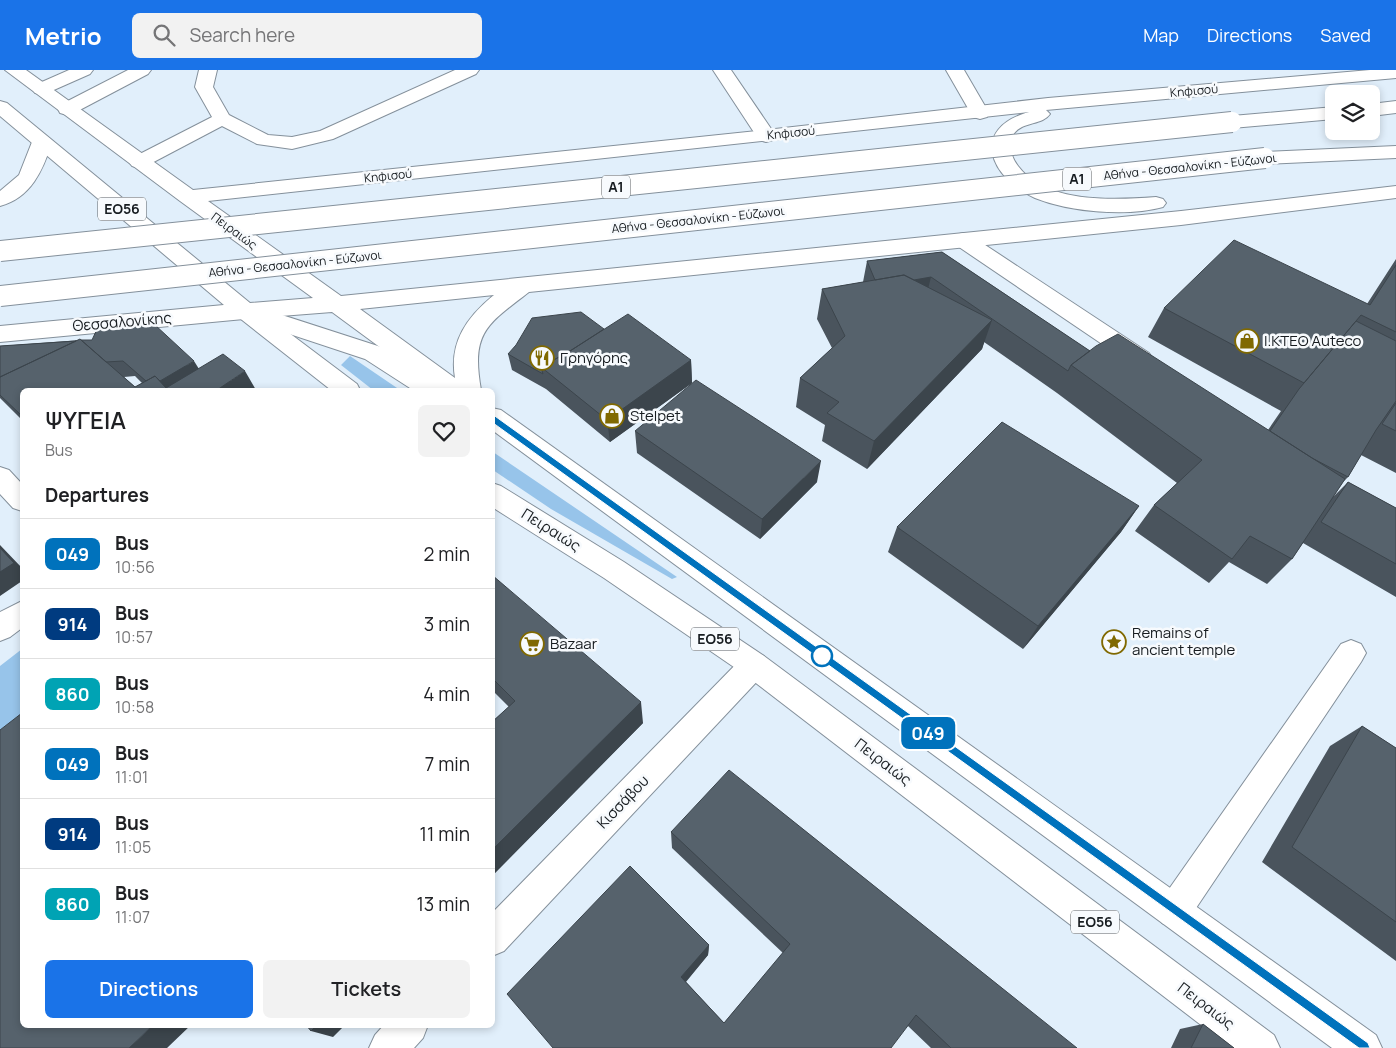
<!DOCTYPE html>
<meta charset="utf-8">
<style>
body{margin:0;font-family:Manrope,sans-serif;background:#f2f2f2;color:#202124;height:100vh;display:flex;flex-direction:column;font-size:19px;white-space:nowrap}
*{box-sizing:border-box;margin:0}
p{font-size:16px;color:#757577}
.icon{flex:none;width:28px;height:28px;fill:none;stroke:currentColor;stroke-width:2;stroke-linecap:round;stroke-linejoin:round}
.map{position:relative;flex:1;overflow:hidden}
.side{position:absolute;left:20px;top:318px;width:475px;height:640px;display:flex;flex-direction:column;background:#fff;border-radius:8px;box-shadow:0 2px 8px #0003}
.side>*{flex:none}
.badge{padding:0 10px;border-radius:8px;font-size:18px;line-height:32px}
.buttons{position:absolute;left:1325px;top:15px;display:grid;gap:10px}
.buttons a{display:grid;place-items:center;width:55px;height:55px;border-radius:8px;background:#fff;box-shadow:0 2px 8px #0003;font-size:25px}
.map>.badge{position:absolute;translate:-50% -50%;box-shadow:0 0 0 2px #fff}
h2{padding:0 25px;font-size:19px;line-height:45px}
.round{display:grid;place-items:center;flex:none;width:52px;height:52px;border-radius:8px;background:#f2f2f2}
.overview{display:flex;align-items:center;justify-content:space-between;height:85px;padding:0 25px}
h1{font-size:24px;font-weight:600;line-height:38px}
.primary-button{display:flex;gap:10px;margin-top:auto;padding:10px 25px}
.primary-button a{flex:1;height:58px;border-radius:8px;background:#1a73e8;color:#fff;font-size:20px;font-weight:600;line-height:58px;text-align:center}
.primary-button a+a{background:#f2f2f2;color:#202124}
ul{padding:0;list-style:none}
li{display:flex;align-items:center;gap:15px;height:70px;padding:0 25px;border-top:1px solid #e0e0e0}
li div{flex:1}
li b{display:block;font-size:19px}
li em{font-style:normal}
li .badge{min-width:55px;font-weight:700;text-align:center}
header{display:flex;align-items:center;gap:30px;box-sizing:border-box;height:70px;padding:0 25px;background:#1a73e8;color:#fff}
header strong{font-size:24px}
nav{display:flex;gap:28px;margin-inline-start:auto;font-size:18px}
.search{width:350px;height:45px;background:#f2f2f2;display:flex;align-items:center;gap:12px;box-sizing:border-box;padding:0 18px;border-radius:8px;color:#757577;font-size:19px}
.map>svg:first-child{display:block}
.green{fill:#97c4ea}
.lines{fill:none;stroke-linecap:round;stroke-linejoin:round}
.minor-casing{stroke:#84909b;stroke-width:2}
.major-casing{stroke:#84909b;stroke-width:2}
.highway-casing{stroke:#84909b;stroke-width:2}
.minor{fill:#fff;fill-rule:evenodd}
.major{fill:#fff;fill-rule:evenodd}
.highway{fill:#fff;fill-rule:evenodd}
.highway-bridge-casing{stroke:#84909b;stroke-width:22;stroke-linecap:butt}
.highway-bridge{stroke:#fff;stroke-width:20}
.wall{fill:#4a545d;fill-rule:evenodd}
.shaded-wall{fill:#3c454c}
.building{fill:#56626c;stroke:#3c454c}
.line{fill:#0072bc;stroke:#fff}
.stop-dot{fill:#fff;stroke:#0072bc;stroke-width:2.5}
.labels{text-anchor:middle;stroke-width:5;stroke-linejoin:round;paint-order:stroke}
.far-street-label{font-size:12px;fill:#171c20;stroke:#f7fafd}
.shield{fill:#f7fafd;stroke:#5a5f62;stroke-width:1}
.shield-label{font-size:14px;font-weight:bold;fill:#171c20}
.street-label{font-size:15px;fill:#171c20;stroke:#f7fafd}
.poi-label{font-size:15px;fill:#171c20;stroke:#f7fafd;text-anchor:start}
</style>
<header>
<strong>Metrio</strong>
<div class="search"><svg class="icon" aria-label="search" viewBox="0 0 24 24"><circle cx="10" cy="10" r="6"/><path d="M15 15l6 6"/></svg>Search here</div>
<nav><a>Map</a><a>Directions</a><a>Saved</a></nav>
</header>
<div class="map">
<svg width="1396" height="978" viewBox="0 0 1396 978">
<rect width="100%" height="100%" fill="#e1effb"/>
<path class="green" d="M350,286L400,320H373L341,295Z
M493,382L677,507L672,509L551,439L493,400Z
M22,579V666L0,683V596Z"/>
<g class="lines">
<g class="minor-casing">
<path id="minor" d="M69,0H93L90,4L47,23L41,24L35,23L32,19L35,15Z
M128,0H151L148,4L74,43L67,45L60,43L58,39L60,35Z
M199,0H217L213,17L229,45L268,65L292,67L320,61L455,0H479L476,4L333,69L292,79L257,74L222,56L146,96L139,98L132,96L129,92L132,88L212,47L195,17Z
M713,0H731L776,66L773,70L766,72L759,70Z
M946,0H964L989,43L987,47L980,49L973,47Z
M42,66L49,68L52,72C43,100 31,128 0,136V121L19,105L32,72L35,68Z
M963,163L970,165L1149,283L1153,289L1149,295L1141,297L1133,295L956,175L952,170L956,165Z
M245,233L381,277L440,314L443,320H413L365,289L244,249L0,272V256Z
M0,397L9,400L22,414V441L13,438L0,424Z
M22,531V558L10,567L0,571V542Z
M1351,570L1361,574L1366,583L1361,592L1186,853L1174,858L1162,853L1157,841L1162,829L1341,574Z
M754,582L764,586L769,595L764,604L504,881L492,886V843L744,586Z
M384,955H428L423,968L414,978H369L375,965Z"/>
</g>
<g class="major-casing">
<path id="major" d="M5,0H26L193,120L766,60L1048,28L1370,0H1396V8L1046,40L1050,44C1042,56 1019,51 1012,67C1008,77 1012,88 1018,96C1046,134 1114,130 1156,127L1163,129L1166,133L1163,137C1127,147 1070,142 1035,128C990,108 969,59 1029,42L208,131L341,226L1181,141L1396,116V128L1181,155L529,222C486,255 471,263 481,320H438L332,242L268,247L357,314L360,320H331L237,246L0,46V31L7,33L250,233L313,228L180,131ZM494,225C467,247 449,272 455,308L360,239Z
M492,338L501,340L1376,965L1382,978H1332L492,360Z
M492,413L501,416L624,492L764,586L1274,965L1280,978H1231L744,604L604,508L492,437Z"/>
</g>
<g class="highway-casing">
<path id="highway" d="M1396,31V43L1371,46V34Z
M1334,37V49L1232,58L1225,56L1223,52L1225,48L1232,46Z
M1396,76V88L1265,94L1258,92L1255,88L1258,84L1265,82Z"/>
</g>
<use href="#minor" class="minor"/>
<use href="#major" class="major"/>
<use href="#highway" class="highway"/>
<g class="highway-bridge-casing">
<path id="highway-bridge" d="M0,181L1232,52
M0,226L1265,88"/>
</g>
<use href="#highway-bridge" class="highway-bridge"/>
</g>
<path class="wall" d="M942,182L1090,281L1268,360L1281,341L1148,267L1164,238L1367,234L1396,189V403L1361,385L1348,407L1343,412L1333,427L1348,412L1396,438V527L1303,473L1292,489L1267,514L1229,492L1209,513L1135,461L1154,435L1177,413L1057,323L984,272L982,279L867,399L822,371L825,355L796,337L800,308L832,278L817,249L822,219L863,212L867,191Z
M604,259L691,290L692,313L610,372L546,319L512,300L508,284Z
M81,270L199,299L256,320H22V350L0,328V276ZM135,306L142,313L135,317L124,307Z
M635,361L817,412L760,469L637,383Z
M1139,436L1121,462L1023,579L888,482L897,457Z
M492,505L643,653L492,806V652L509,637L492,620Z
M1362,656L1396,678V891L1262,792L1330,676Z
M671,762L1077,978H931L908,956L553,978L709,875L708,885L686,912L724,953L783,883L672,778Z
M1203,954L1234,978H1171L1180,959Z"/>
<path class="shaded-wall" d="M931,207L925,231L877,215Z
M992,250L982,279L867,399L874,371Z
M691,290L692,313L610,372L607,350Z
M194,291L204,307L182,320L152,316Z
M245,301L256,320H217Z
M821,391L817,412L760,469L762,449Z
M1139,436L1121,462L1023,579L1038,556Z
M0,475L22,498V511L0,526Z
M641,632L643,653L492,806V780Z
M709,875L708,885L682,916L681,907Z
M153,955H191L167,978H129Z
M317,955H345L333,967L311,961Z"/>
<path class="building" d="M1234,170L1370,235L1396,195V262L1361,245L1304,313L1164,238Z
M942,182L1090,281L1071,295L1068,301L931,207L914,210L904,205L875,210L867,191Z
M904,205L992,250L874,371L827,343L839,332L800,308L845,266L822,219Z
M581,242L604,259L570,281L541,297L543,304L508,284L516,275L532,248Z
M628,244L691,290L607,350L541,297L570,281Z
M1356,251L1396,271V331L1376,360L1348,407L1312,388L1270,361L1299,319Z
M154,254L194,291L160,311L155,306L146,311L123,291L106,292L81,270H92L98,257Z
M1118,264L1345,409L1292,489L1250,466L1232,489L1154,435L1202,390L1071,295L1096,276Z
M80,269L135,317L155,306L166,318L223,284L245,301L217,320H22V346L0,325V307Z
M76,271L0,307V276Z
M696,310L821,391L762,449L635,361Z
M1396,333V361L1382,354Z
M1002,352L1139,436L1038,556L897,457Z
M1348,412L1396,438V494L1321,452Z
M0,478L14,493L0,502Z
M492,505L641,632L492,780V652L515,631L492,608Z
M22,643V955H153L129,978H0V660Z
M1362,656L1396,678V852L1292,777Z
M729,700L1077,978H951L916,945L891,978H553L507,924L630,796L709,875L681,907L724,953L790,874L671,762Z
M1203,954L1234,978H1191Z
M306,955H317L311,961Z"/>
<path class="line" d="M492,344L1368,973L1370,978H1359L489,350L488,347Z"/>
<defs>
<g id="shop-ring" transform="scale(1.25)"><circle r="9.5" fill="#f7fafd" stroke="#806901" stroke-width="1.5"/><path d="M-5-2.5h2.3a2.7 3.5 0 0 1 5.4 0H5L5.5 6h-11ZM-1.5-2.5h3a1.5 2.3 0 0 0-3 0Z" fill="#806901"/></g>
<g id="restaurant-ring" transform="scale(1.25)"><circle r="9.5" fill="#f7fafd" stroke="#806901" stroke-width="1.5"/><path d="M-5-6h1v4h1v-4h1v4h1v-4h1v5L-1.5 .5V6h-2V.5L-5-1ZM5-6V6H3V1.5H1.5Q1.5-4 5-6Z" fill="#806901"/></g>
<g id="sight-ring" transform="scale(1.25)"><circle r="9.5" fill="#f7fafd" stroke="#806901" stroke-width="1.5"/><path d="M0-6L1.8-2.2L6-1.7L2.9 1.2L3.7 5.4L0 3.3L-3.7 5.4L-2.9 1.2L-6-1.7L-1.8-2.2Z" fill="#806901"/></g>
<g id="supermarket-ring" transform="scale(1.25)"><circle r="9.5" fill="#f7fafd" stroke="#806901" stroke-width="1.5"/><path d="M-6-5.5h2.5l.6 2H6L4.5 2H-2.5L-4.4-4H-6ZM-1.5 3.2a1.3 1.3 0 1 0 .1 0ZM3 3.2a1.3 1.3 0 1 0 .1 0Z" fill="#806901"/></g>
</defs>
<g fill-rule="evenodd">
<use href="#shop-ring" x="1247" y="271"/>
<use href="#restaurant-ring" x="542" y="288"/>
<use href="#shop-ring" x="612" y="346"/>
<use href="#sight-ring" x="1114" y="572"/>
<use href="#supermarket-ring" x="532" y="574"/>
</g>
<circle class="stop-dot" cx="822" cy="586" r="10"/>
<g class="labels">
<g class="far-street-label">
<text transform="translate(1194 21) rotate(-5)" y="4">Κηφισού</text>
<text transform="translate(791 63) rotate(-6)" y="4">Κηφισού</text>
<text transform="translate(1190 97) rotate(-6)" y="4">Αθήνα - Θεσσαλονίκη - Εύζωνοι</text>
<text transform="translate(388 106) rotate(-6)" y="4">Κηφισού</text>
<text transform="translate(698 150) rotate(-6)" y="4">Αθήνα - Θεσσαλονίκη - Εύζωνοι</text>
<text transform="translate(234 161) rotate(36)" y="4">Πειραιώς</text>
<text transform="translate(295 194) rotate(-6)" y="4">Αθήνα - Θεσσαλονίκη - Εύζωνοι</text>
</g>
<g class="shield">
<rect x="1063" y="97.5" width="28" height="23" rx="4"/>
<rect x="602" y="105.5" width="28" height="23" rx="4"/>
<rect x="98" y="127.5" width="48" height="23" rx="4"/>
<rect x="691" y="557.5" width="48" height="23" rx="4"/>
<rect x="1071" y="840.5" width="48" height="23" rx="4"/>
</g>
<g class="shield-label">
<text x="1077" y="114">Α1</text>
<text x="616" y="122">Α1</text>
<text x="122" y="144">ΕΟ56</text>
<text x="715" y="574">ΕΟ56</text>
<text x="1095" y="857">ΕΟ56</text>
</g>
<g class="street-label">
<text transform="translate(122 252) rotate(-5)" y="5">Θεσσαλονίκης</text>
<text transform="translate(551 460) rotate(32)" y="5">Πειραιώς</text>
<text transform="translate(883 692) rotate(37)" y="5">Πειραιώς</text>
<text transform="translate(623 732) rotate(-46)" y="5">Κισσάβου</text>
<text transform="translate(1206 936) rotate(37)" y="5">Πειραιώς</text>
</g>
<g class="poi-label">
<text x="1264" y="276">Ι.ΚΤΕΟ Auteco</text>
<text x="560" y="293">Γρηγόρης</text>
<text x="630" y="351">Stelpet</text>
<text x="1132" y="568">Remains of<tspan x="1132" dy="17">ancient temple</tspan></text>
<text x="550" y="579">Bazaar</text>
</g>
</g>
</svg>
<div class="buttons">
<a><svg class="icon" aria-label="layers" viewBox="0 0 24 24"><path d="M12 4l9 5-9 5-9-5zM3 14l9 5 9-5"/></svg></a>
</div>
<b class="badge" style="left:928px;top:663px;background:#0072bc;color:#fff">049</b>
<section class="side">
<div class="overview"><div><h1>ΨΥΓΕΙΑ</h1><p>Bus</p></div><a class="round"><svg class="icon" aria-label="heart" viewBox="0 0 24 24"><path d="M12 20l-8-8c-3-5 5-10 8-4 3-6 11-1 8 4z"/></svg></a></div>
<h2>Departures</h2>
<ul>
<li><span class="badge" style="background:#0072bc;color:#fff">049</span><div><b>Bus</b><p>10:56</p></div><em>2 min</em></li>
<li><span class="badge" style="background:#003b80;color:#fff">914</span><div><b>Bus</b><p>10:57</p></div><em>3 min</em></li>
<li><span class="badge" style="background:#00a3b4;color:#fff">860</span><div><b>Bus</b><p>10:58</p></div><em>4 min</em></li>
<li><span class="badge" style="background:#0072bc;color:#fff">049</span><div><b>Bus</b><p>11:01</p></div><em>7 min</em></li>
<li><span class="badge" style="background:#003b80;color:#fff">914</span><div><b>Bus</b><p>11:05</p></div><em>11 min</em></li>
<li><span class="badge" style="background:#00a3b4;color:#fff">860</span><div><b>Bus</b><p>11:07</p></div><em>13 min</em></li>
</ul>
<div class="primary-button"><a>Directions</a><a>Tickets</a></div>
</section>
</div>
